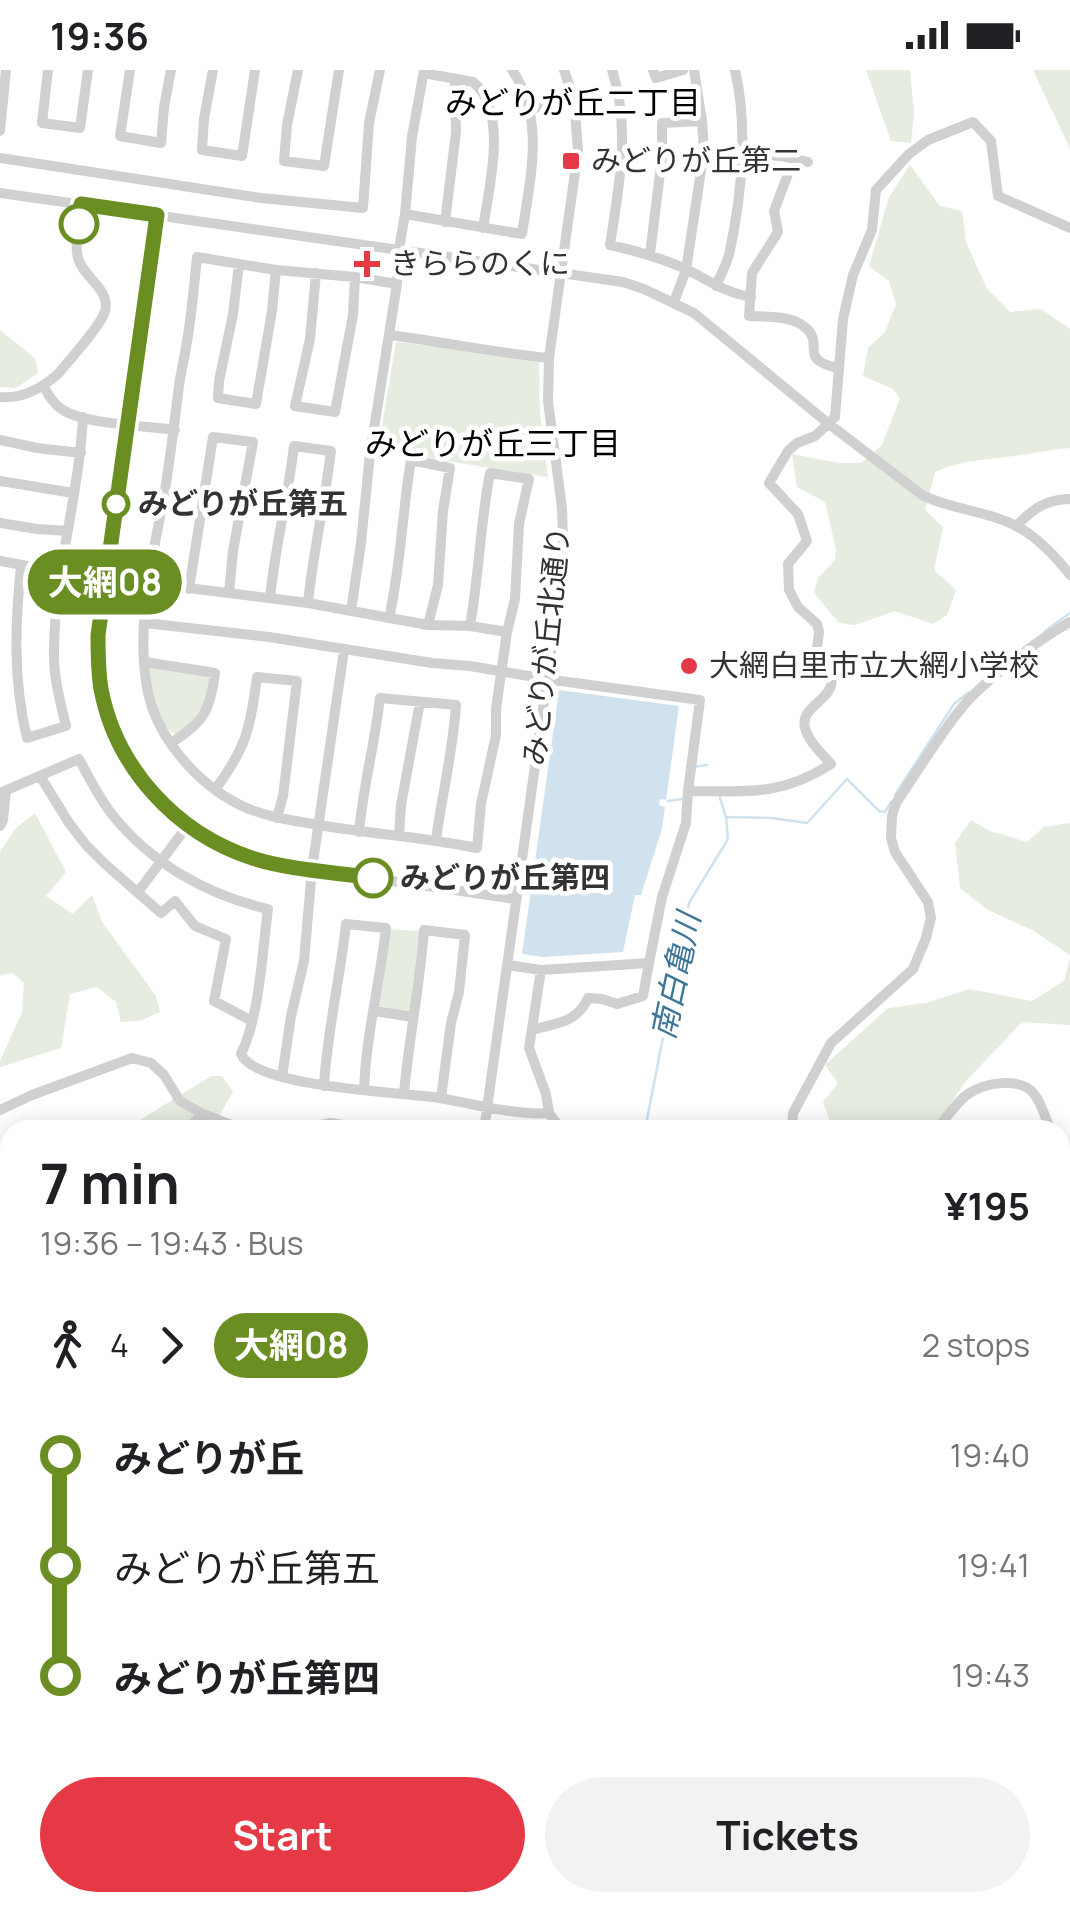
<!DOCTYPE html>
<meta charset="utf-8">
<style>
body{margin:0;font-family:Manrope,"Noto Sans JP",sans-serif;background:#f2f2f2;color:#202124;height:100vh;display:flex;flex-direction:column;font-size:38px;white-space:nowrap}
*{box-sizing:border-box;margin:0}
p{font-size:32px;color:#757577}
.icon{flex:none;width:55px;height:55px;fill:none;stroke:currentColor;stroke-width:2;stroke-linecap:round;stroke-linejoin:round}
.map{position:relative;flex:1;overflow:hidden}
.details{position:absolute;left:0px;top:1050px;width:1070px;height:792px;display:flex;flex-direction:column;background:#fff;border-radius:30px 30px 0 0;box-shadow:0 5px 25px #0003}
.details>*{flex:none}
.badge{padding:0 20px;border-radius:32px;font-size:35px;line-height:65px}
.map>.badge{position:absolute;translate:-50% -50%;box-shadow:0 0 0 5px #fff}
.legs{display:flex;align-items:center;gap:15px;height:110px;padding:0 40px;font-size:32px}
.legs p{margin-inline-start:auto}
.headline{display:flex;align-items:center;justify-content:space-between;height:170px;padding:0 40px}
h1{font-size:55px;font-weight:700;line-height:75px}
.button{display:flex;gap:20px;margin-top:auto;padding:20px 40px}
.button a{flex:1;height:115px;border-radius:60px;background:#e63946;color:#fff;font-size:40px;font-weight:700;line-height:115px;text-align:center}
.button a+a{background:#f2f2f2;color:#202124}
ul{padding:0 40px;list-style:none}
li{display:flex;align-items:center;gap:35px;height:110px;font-size:38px}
li i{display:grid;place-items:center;width:15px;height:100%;margin:0 12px;background:currentColor}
li i::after{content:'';width:25px;height:25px;margin:-12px;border:8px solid;border-radius:50%;background:#fff}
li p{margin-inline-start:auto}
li:first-child i{background:linear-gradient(#0000 50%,currentColor 0)}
li:last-child i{background:linear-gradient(currentColor 50%,#0000 0)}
.status{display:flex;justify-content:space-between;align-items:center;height:70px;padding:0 50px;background:#fff;direction:ltr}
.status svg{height:28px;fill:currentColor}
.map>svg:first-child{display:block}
.green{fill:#e6ecdf}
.water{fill:#cfe2ee}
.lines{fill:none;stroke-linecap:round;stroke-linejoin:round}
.stream{stroke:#cfe2ee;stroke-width:2.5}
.minor{stroke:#d0d0d0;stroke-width:10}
.line-1-casing{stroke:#fff;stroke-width:22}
.line-1{stroke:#6b8e23;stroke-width:15}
.poi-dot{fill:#e63946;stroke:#fff;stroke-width:4}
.stop-1-dot{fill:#fff;stroke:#6b8e23;stroke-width:5}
.labels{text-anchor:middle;stroke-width:10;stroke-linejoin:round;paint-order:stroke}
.poi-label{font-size:30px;fill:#333;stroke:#fff;text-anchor:start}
.stop-label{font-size:30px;font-weight:bold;fill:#333;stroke:#fff;text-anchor:start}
.street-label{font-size:30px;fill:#333;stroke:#fff}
.neighbourhood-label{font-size:32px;fill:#000;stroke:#fff}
.water-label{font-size:32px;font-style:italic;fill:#3f7597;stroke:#fff}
</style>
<div class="status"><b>19:36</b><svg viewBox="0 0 49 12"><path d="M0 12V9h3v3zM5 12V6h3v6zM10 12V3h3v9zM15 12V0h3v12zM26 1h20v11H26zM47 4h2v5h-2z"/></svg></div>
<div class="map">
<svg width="1070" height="1842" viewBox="0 0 1070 1842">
<rect width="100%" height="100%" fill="#fff"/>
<path class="green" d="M866,0H910L914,43L911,73L891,71Z
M1033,0H1070V79Z
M910,95L940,136L962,141L966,172L987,219L1010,242L1041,239L1070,259V378C1048,380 1028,384 1006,387C977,391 963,390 935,402L925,440L943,457L934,500L956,520L947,545L933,554L895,541L855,555L839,553L814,523L818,508L835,490L836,479L825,432L797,417L792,384L839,393H861L882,375L900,328L893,319L863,306L868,278L885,262L896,234L889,211L869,196L889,127Z
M0,260L35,288L38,303L16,318L0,317Z
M396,272C444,276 491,287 539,292L540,344L548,407L378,380Z
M148,597L208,604L211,608C204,638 200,646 176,665C155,653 152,619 148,597Z
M35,743L66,802L46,826L73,844L92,825L102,852L156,926L160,942L140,951L121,952L116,932L97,917L70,924L61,978L0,997V991L22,942L24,913L13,903L0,905V782L15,759Z
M971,750L990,761L1027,772L1044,757L1070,753V885L1032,860L988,840L960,818L955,773Z
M389,859L420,861L410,943L377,938Z
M1070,888V955L1022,952L965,1012L933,1060H833L823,1032L838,1013L825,995L888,938L926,933L969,919L1032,931L1064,911Z
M211,1006H222L233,1022L211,1060H124Z
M0,1122L10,1126V1250L0,1248Z
M1070,1449V1648L1060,1649V1450L1066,1452Z
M1070,1762V1842H811L818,1832H1060V1764Z"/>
<path class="water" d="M559,620L679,636L666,730L660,729L659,735L665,737L662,759L641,825H635L623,882L543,887L522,884Z"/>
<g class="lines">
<path class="stream" d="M1045,561L1070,543
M693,697L707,695
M895,725L954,634L969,622
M668,731L682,729
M726,747L772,748L807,753L847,709L879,741L885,742L891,732
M645,1060L689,833L728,769L726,747L720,728
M97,1832L106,1842
M100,1835L131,1832
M80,1842L102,1837"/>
<path class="minor" d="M48,0L42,53L80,58L88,0
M130,0L120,66L161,73L164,37L171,0
M213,0L204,49L202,80L242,86L255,0
M298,0L287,55L284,91L324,96L339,0
M612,0C631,58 619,116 610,175C637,181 661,188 686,199C708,210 726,223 751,227
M653,0L656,8L683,0
M424,3L473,12C509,41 489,118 483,158
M530,39L574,29
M0,61L6,0
M743,82L787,87L808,92
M0,88L261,128L363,138L369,53L380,0
M794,88L774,141L778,162L752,203L749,246C767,247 792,245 806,258C825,275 797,289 838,298
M0,123L623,212L644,219L694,243L829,354L922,425C952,440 989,441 1018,457C1038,468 1056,487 1070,505
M405,144L522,164C530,109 546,49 512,0
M157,145L98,565C99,684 161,764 276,794L515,829
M445,152L456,62L455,10
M650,184L662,87V53L702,51
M239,194L233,244L219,311L218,328L256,334L272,241L276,200
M316,203L310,269L295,336L335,342L353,245L355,207
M397,214L355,207L276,200L197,187C194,215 192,243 187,271C185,286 181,300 179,316C175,348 171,381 166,414C155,479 135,551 147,617C155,665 195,712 238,734C264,747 291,750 319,755C371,764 424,767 477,778L481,734L496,665V639L507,562L515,529L519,454L529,409L490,403C480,454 479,506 470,556
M716,216C721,204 728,192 730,180C742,124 748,55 735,0
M674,232L686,200L704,81L702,51L694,0
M390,265C443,272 496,283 549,288
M43,315C48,324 53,334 63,340C84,354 148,356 175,360
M0,327C22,329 42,318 58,304C69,290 101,256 105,241C111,219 83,208 78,188C74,171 79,151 81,134
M0,370L37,378L81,383
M0,411L73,423
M0,453L37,459L68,461
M1016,456C1033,439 1046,429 1070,429
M0,491L61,502L308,533L428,555L470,556L507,562
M21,496C15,555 13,610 27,668L66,656C60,631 53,605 54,579C55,501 79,425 83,347
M189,519L213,367L253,372L233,481L229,523
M270,528C275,477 288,427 294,376L331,381C325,432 313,482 308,533
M351,541L361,473L370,384L397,214L399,179L405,144L412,67L424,0
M389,548C401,496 402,443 411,390L450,398L443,441L438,515L428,555
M145,553L269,567L432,593L470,596L546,609L700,630L688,721L686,753L662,827L649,893L541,900L507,895
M145,592L215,603C210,641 204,652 171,673
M40,706L69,753L86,775L105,794L161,843L175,831L195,856L226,869L214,931L252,951
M215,720C247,676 250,659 257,607L297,611L283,726L277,748
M688,721C745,721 780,727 831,694C823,685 810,673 806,661C793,630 861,628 816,586L819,562L817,554L798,537L789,520L788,494L807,471L798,444L769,413L788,381L797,373L815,366L835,347L843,249L853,205L872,160L876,120L909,84L928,70L973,52L991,71L998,126L1070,158
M0,723L79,689C89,708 98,726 111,743C150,793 207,825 268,839C262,883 260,945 241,984C255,1017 397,1022 433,1027C467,1032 515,1046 549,1043
M0,756L3,750L6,721
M359,762C363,717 375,673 380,628L456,635C453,681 442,725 436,770
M399,765L401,735L420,632
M138,822L188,755
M541,900L529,978L546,1024L549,1043L557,1054L567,1060
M374,941L413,947
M532,960C556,953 577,953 588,928L602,929L617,934L643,926L649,893
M282,1007L291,946L304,891L312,799L344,580
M324,1016C327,962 340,909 346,854L386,858C380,912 366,965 364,1020
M404,1023C409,968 420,915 424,860L465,865L459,922L451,953L441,1028
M0,1040L32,1025L132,988L151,993L164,1005L180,1031L203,1044L244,1060
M186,1060L203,1044
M298,1060L330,1053L378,1060
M484,1060L557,539L563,471L562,438L548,331L549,288L578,81L574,29L564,0
M792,1060L793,1043L831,973L913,899L926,868L931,848L928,832L895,782L891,768L892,746L896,733C918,701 939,665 964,635C988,608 1039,569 1070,552
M936,1060C946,1049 956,1032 968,1024C984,1013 1020,1006 1034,1024C1042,1033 1045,1049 1051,1060
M1060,1280L1068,1284L1070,1295
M1060,1505L1070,1504
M0,1680L10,1674
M0,1729L10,1748
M28,1832L31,1842
M493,1832V1842
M646,1842L647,1832"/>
</g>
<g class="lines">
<g class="line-1-casing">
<path id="line-1" d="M79,154L81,134L157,145L98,565C98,583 98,601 101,619C116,698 176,763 252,788C290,800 333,802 373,808"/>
</g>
<use href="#line-1" class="line-1"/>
</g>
<g class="poi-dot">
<rect x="561" y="81" width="20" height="20" rx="5"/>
<path d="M362 179h10v10h10v10h-10v10h-10v-10h-10v-10h10z"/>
<circle cx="689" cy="596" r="10"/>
</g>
<g class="stop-1-dot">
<circle cx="79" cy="154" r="18"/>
<circle cx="116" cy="434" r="12"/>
<circle cx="373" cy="808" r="18"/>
</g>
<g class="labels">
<g class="poi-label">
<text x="591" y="101">みどりが丘第二</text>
<text x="390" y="204">きららのくに</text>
<text x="709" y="606">大網白里市立大網小学校</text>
</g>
<g class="stop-label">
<text x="138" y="444">みどりが丘第五</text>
<text x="400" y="818">みどりが丘第四</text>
</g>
<g class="street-label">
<text transform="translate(547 576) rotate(-84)" y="10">みどりが丘北通り</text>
</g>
<g class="neighbourhood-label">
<text x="573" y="44">みどりが丘二丁目</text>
<text x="493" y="385">みどりが丘三丁目</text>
</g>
<g class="water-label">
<text transform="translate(676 906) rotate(-78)" y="11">南白亀川</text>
</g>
</g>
</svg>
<b class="badge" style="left:105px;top:512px;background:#6b8e23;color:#fff">大網08</b>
<section class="details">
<div class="headline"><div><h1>7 min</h1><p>19:36 – 19:43 · Bus</p></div><b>¥195</b></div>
<div class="legs"><svg class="icon" aria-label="walk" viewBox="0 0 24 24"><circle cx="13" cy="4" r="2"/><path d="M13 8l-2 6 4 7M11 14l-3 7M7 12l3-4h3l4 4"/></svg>4<svg class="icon" aria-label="forward" viewBox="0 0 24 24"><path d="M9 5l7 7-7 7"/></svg><b class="badge" style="background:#6b8e23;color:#fff">大網08</b><p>2 stops</p></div>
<ul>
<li><i style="color:#6b8e23"></i><b>みどりが丘</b><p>19:40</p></li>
<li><i style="color:#6b8e23"></i><span>みどりが丘第五</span><p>19:41</p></li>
<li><i style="color:#6b8e23"></i><b>みどりが丘第四</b><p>19:43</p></li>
</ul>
<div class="button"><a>Start</a><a>Tickets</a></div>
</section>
</div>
